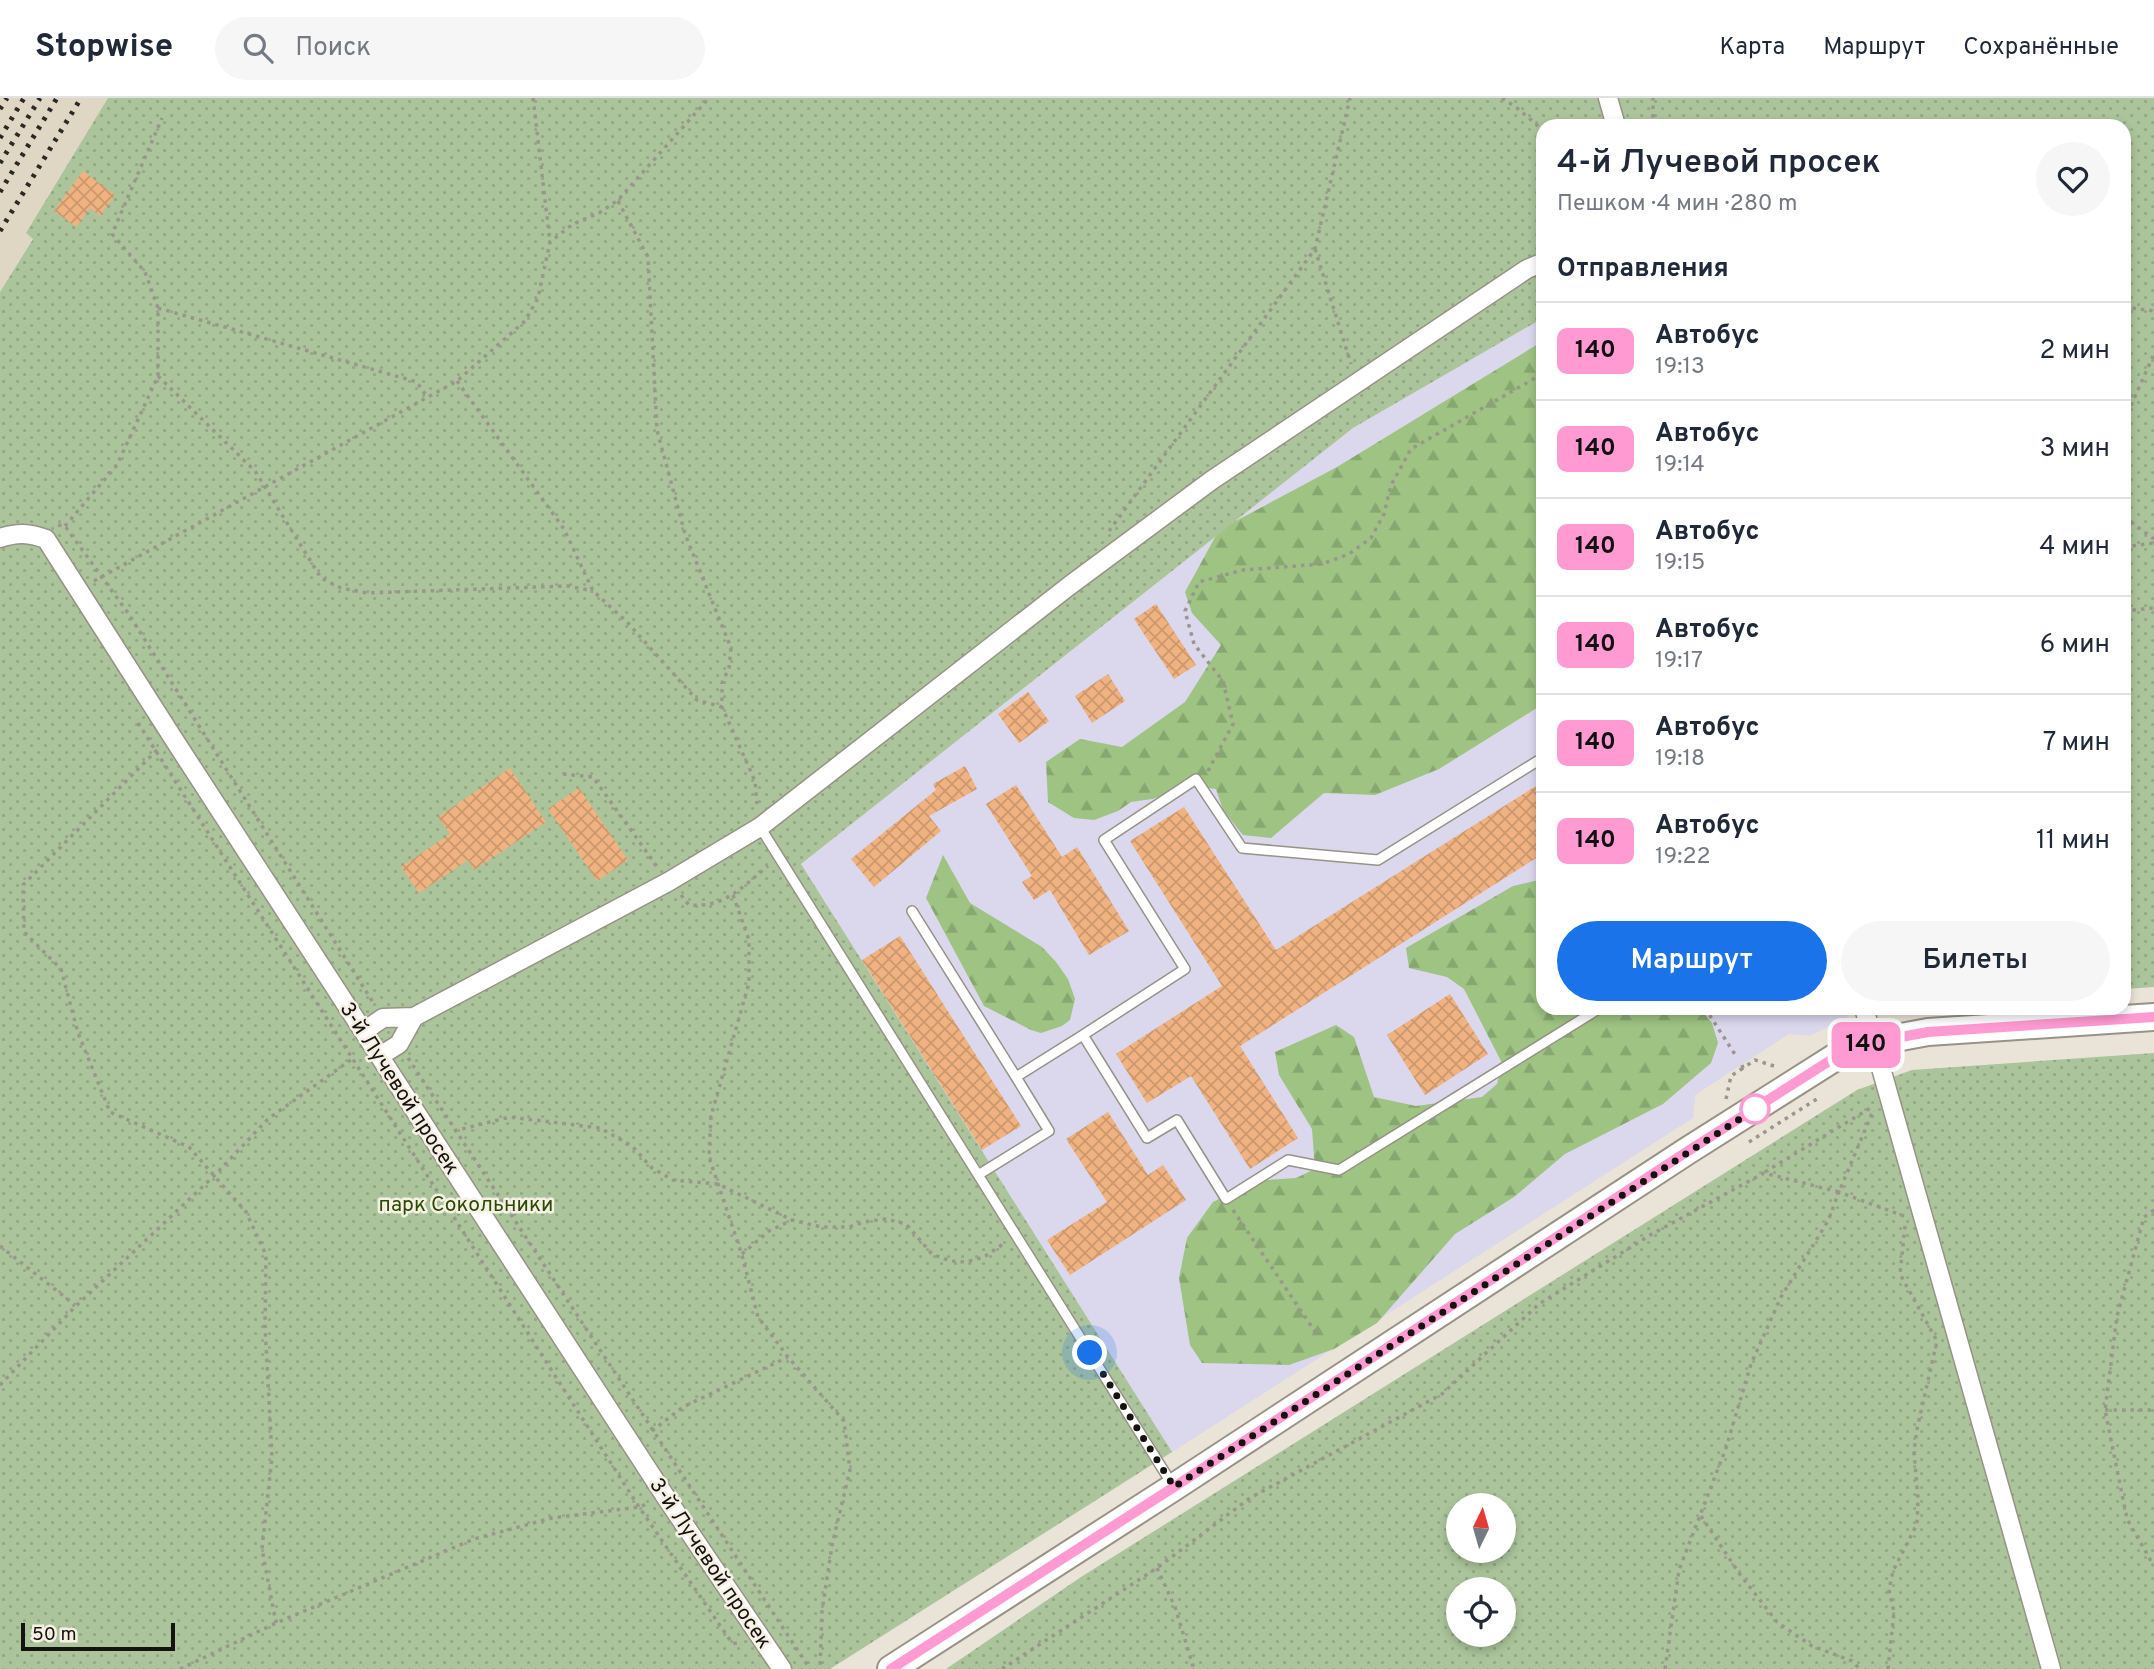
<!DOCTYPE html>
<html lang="ru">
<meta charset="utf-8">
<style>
body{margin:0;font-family:Overpass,sans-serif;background:#f6f6f7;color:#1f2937;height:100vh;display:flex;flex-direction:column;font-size:26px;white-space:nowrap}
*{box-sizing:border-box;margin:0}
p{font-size:23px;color:#747a83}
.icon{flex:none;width:38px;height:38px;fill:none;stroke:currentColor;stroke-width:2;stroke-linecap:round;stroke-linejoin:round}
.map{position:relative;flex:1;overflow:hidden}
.side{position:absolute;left:1536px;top:21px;width:595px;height:896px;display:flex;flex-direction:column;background:#fff;border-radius:21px;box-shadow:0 4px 10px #0003}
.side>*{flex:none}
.badge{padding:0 14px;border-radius:10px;font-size:24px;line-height:46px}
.needle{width:46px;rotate:5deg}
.buttons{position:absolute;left:1446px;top:1395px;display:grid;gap:14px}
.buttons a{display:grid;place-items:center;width:70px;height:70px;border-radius:50%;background:#fff;box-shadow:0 4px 10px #0003;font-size:35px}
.scale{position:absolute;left:21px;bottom:18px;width:154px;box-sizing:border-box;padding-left:7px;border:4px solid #15130f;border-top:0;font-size:19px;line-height:24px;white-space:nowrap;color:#15130f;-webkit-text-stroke:5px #f7f1e5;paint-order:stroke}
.you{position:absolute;width:35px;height:35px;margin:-18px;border:5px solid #fff;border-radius:50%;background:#1a73e8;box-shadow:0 0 0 10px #1a73e833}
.map>.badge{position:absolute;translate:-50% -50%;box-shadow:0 0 0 4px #fff}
h2{padding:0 21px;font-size:26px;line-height:63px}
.round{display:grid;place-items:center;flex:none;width:74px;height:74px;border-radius:37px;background:#f6f6f7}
.overview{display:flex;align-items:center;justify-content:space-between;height:119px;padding:0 21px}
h1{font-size:33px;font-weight:600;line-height:52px}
.primary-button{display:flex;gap:14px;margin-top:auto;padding:14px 21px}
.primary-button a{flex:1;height:80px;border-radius:42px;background:#1a73e8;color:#fff;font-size:28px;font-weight:600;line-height:80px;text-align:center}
.primary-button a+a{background:#f6f6f7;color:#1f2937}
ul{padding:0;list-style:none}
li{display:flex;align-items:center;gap:21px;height:98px;padding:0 21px;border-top:2px solid #e0e1e3}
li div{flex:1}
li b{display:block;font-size:26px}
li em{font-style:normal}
li .badge{min-width:77px;font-weight:700;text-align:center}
header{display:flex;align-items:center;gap:42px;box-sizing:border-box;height:98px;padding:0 35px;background:#fff;border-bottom:2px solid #e0e1e3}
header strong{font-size:33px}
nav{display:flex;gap:38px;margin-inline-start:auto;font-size:24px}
.search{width:490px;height:63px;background:#f6f6f7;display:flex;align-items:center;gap:18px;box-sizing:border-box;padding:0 24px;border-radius:38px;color:#747a83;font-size:26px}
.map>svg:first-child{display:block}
.built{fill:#dfd6c3}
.medical{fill:#dbd7ed}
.forest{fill:url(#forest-firs)}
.park{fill:url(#park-dots);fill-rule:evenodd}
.building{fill:url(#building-cross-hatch)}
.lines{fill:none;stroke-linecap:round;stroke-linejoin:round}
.lane-casing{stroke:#989287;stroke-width:12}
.street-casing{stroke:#989287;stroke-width:21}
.secondary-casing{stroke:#989287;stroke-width:30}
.path{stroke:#9b968d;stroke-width:3.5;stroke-dasharray:3.5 5;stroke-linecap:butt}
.lane{stroke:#fff;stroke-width:9}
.street{stroke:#fff;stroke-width:18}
.secondary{stroke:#fff;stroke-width:26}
.rail{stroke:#2b2924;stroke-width:5;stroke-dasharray:3.5 7;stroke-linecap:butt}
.line-casing{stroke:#fff;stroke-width:16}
.line{stroke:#ff9ad2;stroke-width:10}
.walk{stroke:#15130f;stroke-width:7;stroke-dasharray:0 12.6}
.stop-dot{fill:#fff;stroke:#ff9ad2;stroke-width:3.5}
.labels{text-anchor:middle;stroke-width:5;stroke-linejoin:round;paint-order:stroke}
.street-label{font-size:21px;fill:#15130f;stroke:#f7f1e5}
.park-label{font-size:21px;fill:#2a4b04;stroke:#f7f1e5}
</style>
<header>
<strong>Stopwise</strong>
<div class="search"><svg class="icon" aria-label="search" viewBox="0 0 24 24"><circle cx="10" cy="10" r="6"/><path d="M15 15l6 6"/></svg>Поиск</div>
<nav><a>Карта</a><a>Маршрут</a><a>Сохранённые</a></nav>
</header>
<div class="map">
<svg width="2154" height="1571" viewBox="0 0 2154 1571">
<defs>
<pattern id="forest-firs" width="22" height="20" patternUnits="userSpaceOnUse" patternTransform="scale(1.75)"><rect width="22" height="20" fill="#9ec383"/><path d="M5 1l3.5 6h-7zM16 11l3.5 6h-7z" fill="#87a770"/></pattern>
<pattern id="park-dots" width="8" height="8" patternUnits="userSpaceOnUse" patternTransform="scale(1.75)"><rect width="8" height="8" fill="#abc49b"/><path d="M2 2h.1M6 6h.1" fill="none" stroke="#92a884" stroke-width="1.8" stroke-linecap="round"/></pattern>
<pattern id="building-cross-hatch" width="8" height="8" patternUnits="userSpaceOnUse" patternTransform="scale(1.75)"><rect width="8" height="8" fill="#efb280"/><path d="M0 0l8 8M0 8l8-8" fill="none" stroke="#cc986d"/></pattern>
</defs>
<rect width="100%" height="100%" fill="#eae3d7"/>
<path class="built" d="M0,0H119L0,194Z"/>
<path class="medical" d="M1543,220L1544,910H1845L1848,920L1809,938L1789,936L1695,997L1693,1020L1172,1354L801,766L1353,330Z"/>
<path class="forest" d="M1543,243V606L1439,671L1375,697L1324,695L1271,740L1243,737L1223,712L1216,691L1193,688L1152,701L1131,704L1118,713L1094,722L1074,720L1048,704L1046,664L1080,641L1122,649L1185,604L1221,547L1192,515L1185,494L1219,432L1337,369Z
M943,757L970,805L1042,849L1056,864L1068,881L1075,901L1070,922L1062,928L1041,935L1031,932L984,908L926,800Z
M1543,781L1544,910H1700L1712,925L1718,945L1711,965L1663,1006L1565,1056L1514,1099L1455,1136L1377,1225L1334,1251L1289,1267L1202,1265L1190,1247L1179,1180L1187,1140L1213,1104L1254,1083L1296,1080L1315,1071L1312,1031L1279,977L1275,954L1336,927L1354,939L1374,999L1416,1008L1482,999L1497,986L1502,965L1464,891L1447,879L1409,870L1406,850L1513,788Z"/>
<path class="park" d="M108,0H2154V889L2125,891L2124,28H1544L1543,220L1353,330L801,766L1172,1354L830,1571H0V194L33,141L26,135Z
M2154,955V1571H946L1081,1479L1857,992L1912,972ZM1458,1407H1503V1452H1458ZM1458,1491H1503V1536H1458Z"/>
<path class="building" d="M83,73L115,97L100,118L90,110L76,129L54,113Z
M1156,506L1196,567L1174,581L1134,521Z
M1108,576L1125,603L1092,625L1075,598Z
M1028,594L1049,623L1019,645L998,616Z
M965,668L977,691L929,718L941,733L874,789L851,761L936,692L933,686Z
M510,670L546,724L474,772L468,762L419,795L401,769L450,736L438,719Z
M1544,683V755L1240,948L1298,1040L1250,1071L1191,978L1147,1005L1116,956L1222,888L1130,743L1184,709L1276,852Z
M1016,687L1062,759L1077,749L1129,833L1089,857L1050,792L1034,802L1022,784L1032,778L986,706Z
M579,690L628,762L597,783L548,711Z
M900,838L1021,1028L982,1052L862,862Z
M1450,896L1488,956L1425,997L1387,937Z
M1108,1014L1148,1077L1163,1067L1186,1102L1070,1177L1047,1142L1107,1104L1066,1041Z"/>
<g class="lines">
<g class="lane-casing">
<path id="lane" d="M760,729L1172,1386
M912,813L1016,979
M1083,937L1185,871L1104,742L1196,681L1242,750L1378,762L1544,659
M978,1077L1049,1033L1016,979L1083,937L1147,1040L1177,1022L1226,1101L1288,1062L1339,1072L1600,910"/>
</g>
<g class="street-casing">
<path id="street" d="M1608,0L1616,28
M0,440C18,434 29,435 46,441L173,640L665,1398L782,1571
M1864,910L2051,1571
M414,919L668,784L760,729L1069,488L1212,382L1527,171L1544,164
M364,933L383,920L414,919L399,946L380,958"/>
</g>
<g class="secondary-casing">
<path id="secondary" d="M891,1571L1174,1389L1687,1053L1834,960L1874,944L1928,934L2154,919"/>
</g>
<path class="path" d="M533,0L550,144
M1502,0L1517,10L1544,33
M1653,28V0
M618,103L648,159L657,332L685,436L731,550L729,570L722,585V609L755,683L757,706
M1315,151L1351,266
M2124,209L2154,213
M158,210L417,284L427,299
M158,278L255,373L321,480L341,490L367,495L568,488L593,493
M457,283L564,431L593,493L627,524L697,602L722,609
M2124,323L2154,256
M2124,419L2154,441
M58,427L65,428L128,515L374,906
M65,428L117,367L158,278V210L145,174L112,136L162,20
M1109,433L1315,151L1350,0
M2124,449L2154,445
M94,483L457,283L525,223L538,200L550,144L573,126L599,115L618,102L709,0
M2124,513L2154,510
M138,625L639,1409L732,1545L742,1546
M157,652L23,787L24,834L61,871L78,935L110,1014L189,1049L246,1114L266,1157L265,1228L272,1359L262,1451L276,1525
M1208,673L1233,626L1223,583L1194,546L1185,513L1199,484L1243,472L1322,466L1349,456L1371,440L1384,416L1391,387L1411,351L1544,275
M563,676L593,679L658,770
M681,797L689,807C725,810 742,789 768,768
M733,797L749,842V885L711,1018L709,1059L742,1157L758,1219L788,1259L844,1323L850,1372L832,1447L822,1513L820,1571
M1705,910L1736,958
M1896,914L1898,910
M408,960L810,1571
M1742,967L1743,970L1755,962L1777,969
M1726,1001L1731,978L1743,970
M454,1033L510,1019L600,1030L632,1048L652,1070L673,1082L718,1086L792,1122L821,1129H849L864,1124L886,1121L906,1126L932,1156L950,1163L966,1164L984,1159L1006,1144
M1749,1044L1820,999
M1765,1074L1872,1009
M1233,1112L1318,1238
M2154,1112L2144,1119L2117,1218L2105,1312L2127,1421L2154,1468
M1905,1128L1900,1176L1937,1243
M0,1148L75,1207
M742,1156L769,1133L792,1122
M0,1287L76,1208L215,1077L268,1021L352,961
M2105,1312H2154
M652,1333L683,1309L788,1259
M1701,1418L1739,1475L1777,1524L1812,1548L1852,1563L1860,1571
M1157,1470L1175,1509L1194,1571
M180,1571L276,1525L474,1441L552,1420L639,1409L647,1406
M1002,1571L1157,1470L1250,1400L1442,1296L1539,1206L1652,1136L1764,1075L1839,1094L1873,1013
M1665,1571L1679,1472L1726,1350L1751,1266L1781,1199L1828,1123L1839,1094L1904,1118
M1888,1571L1894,1514L1889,1492L1893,1473L1917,1426L1918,1401L1914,1354L1917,1331L1937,1243"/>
<use href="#lane" class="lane"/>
<use href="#street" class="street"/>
<use href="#secondary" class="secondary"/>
<path class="rail" d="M0,11L7,0
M0,40L24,0
M0,65L40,0
M0,94L57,0
M0,133L81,0"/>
</g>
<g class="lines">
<g class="line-casing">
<path id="line" d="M891,1571L1174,1389L1688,1053L1834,960L1874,944L1928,934L2154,919"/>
</g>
<use href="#line" class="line"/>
<path class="walk" d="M1090,1255L1174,1389L1755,1011"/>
</g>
<circle class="stop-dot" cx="1755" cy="1011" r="14"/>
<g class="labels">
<g class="street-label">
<text transform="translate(400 990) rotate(57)" y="7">3-й Лучевой просек</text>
<text transform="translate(711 1465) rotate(56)" y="7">3-й Лучевой просек</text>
</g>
<g class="park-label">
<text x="466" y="1113">парк Сокольники</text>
</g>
</g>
</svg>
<div class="buttons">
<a><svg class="needle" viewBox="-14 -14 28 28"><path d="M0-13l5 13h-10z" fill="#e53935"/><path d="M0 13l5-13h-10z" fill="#747a83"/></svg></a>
<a><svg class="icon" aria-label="locate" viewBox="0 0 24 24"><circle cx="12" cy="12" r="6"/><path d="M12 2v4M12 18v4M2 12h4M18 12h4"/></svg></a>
</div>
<div class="scale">50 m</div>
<div class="you" style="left:1090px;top:1255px"></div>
<b class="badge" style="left:1866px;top:947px;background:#ff9ad2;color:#111">140</b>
<section class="side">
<div class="overview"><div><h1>4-й Лучевой просек</h1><p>Пешком · 4 мин · 280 m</p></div><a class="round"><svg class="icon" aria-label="heart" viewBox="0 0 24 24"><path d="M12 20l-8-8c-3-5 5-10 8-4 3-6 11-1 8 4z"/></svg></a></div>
<h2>Отправления</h2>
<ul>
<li><span class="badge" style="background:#ff9ad2;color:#111">140</span><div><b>Автобус</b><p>19:13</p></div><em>2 мин</em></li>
<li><span class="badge" style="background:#ff9ad2;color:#111">140</span><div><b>Автобус</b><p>19:14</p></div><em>3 мин</em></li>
<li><span class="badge" style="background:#ff9ad2;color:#111">140</span><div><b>Автобус</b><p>19:15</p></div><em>4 мин</em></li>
<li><span class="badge" style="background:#ff9ad2;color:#111">140</span><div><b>Автобус</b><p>19:17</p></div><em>6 мин</em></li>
<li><span class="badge" style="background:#ff9ad2;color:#111">140</span><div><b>Автобус</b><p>19:18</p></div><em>7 мин</em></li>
<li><span class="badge" style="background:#ff9ad2;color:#111">140</span><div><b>Автобус</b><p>19:22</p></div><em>11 мин</em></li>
</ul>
<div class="primary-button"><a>Маршрут</a><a>Билеты</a></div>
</section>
</div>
